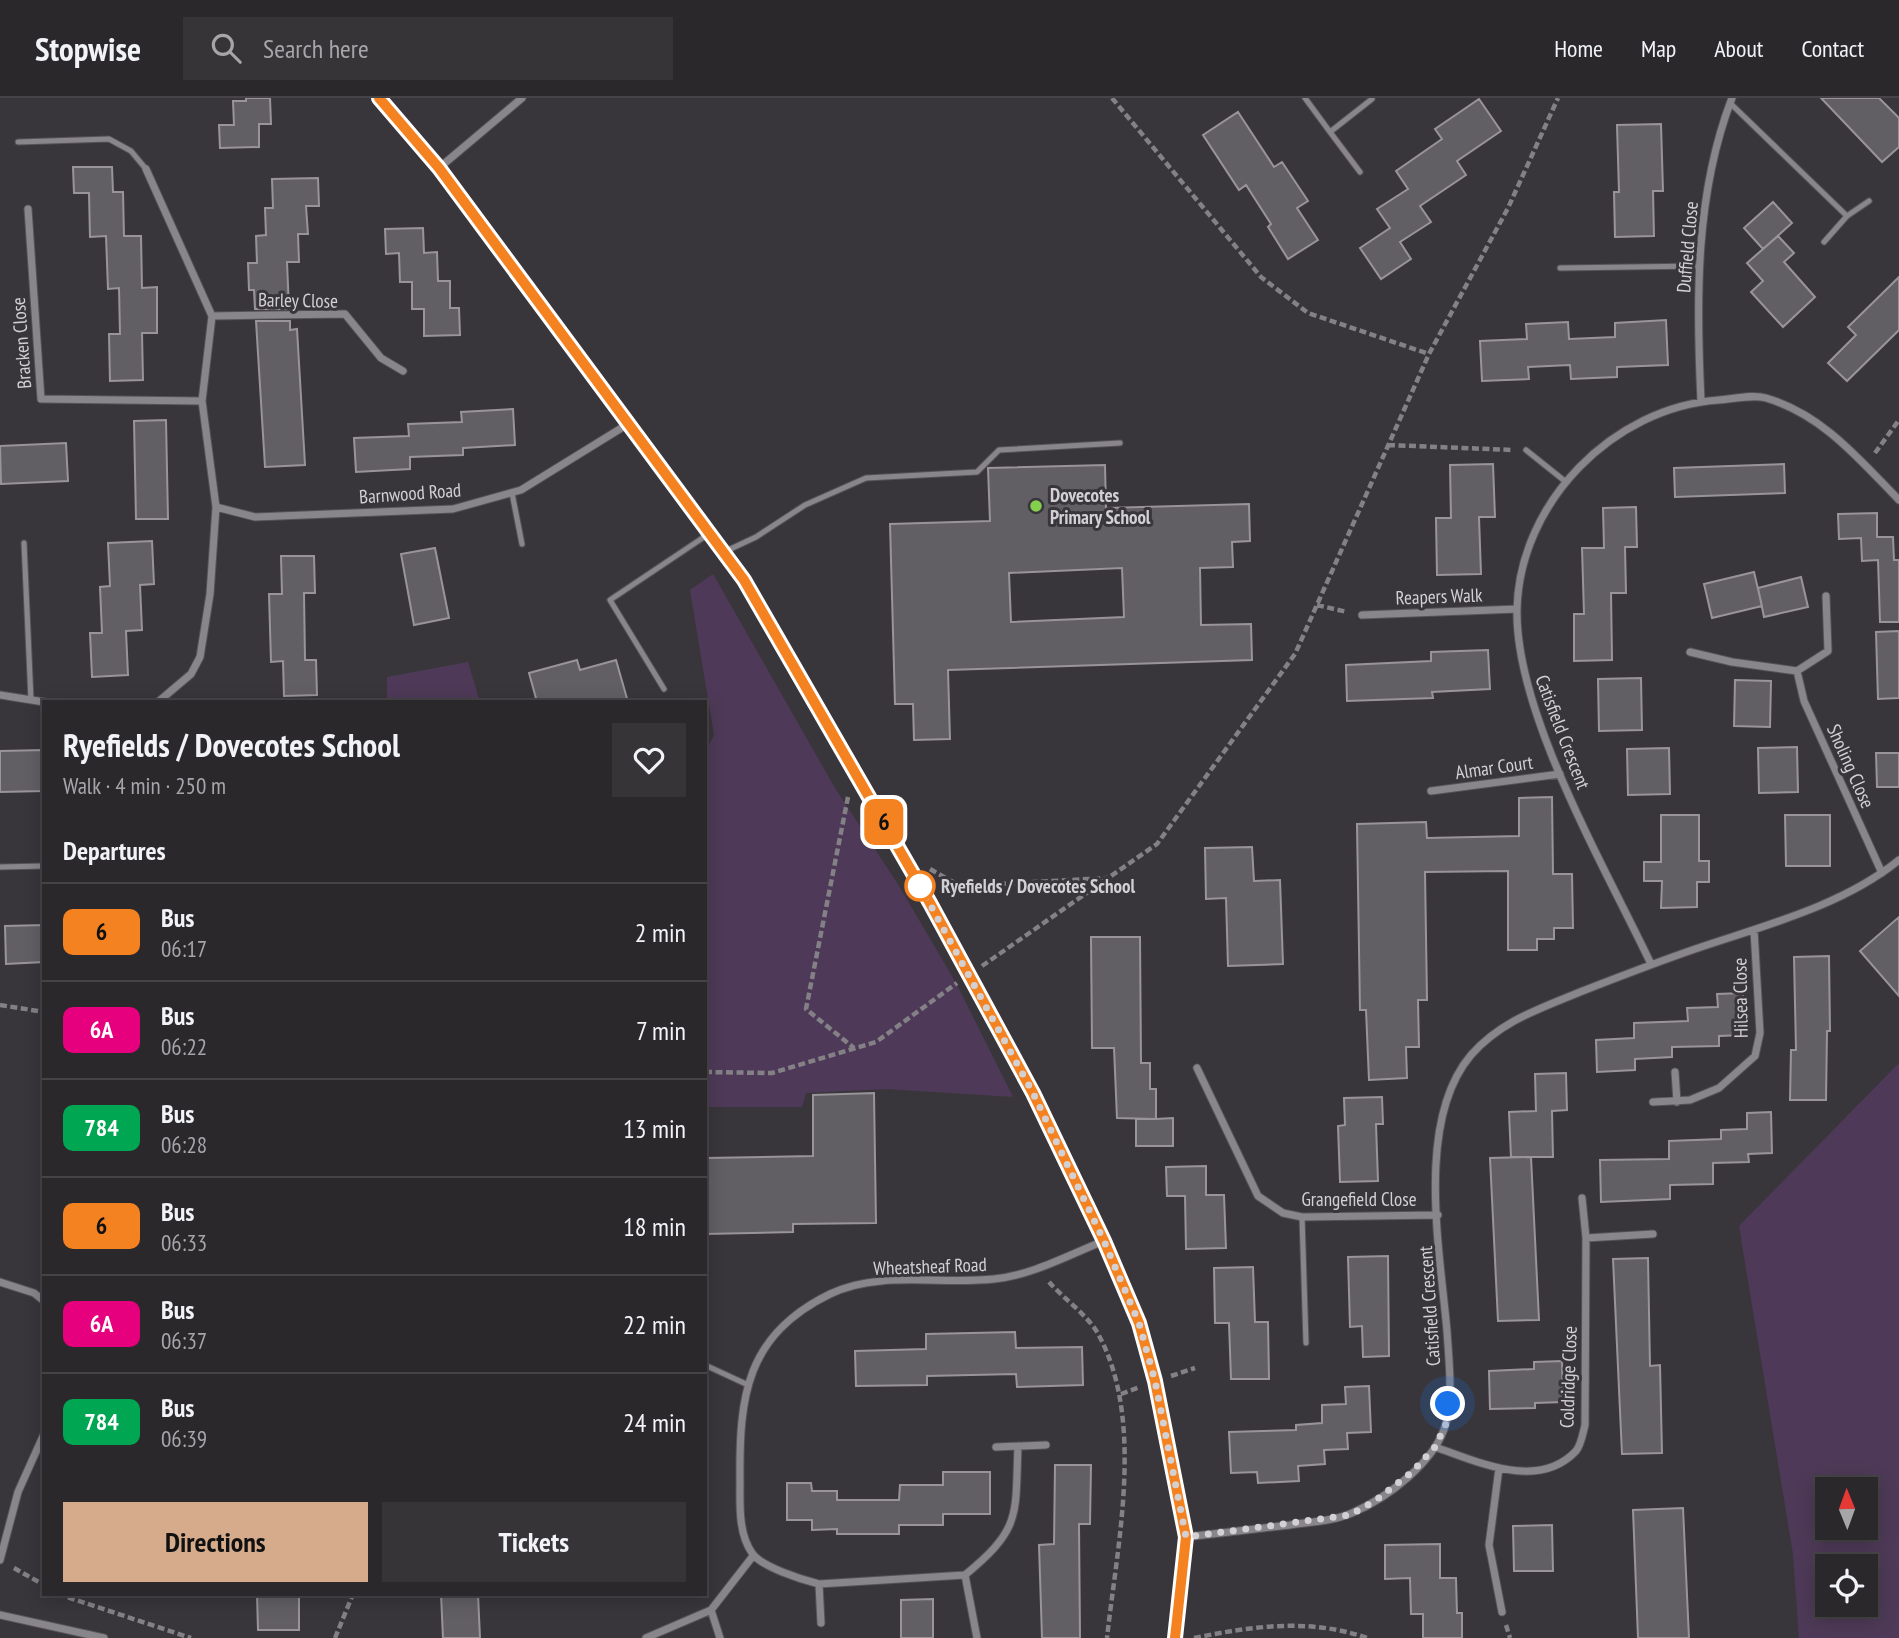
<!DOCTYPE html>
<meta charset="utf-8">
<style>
body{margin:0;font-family:"PT Sans Narrow",sans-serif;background:#373438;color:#f1f3f6;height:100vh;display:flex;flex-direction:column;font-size:26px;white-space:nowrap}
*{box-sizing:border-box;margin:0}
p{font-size:23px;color:#a6a6a9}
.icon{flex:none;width:38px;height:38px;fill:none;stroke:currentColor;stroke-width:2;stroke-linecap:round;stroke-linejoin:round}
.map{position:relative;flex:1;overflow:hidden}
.sheet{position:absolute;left:42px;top:602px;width:665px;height:896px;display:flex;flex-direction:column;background:#2b282c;border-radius:0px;box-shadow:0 4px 18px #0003,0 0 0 2px #474448}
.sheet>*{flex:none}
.badge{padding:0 14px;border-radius:10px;font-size:24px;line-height:46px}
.needle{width:46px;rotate:359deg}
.buttons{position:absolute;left:1815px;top:1379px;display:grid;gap:14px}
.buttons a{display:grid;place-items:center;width:63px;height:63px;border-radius:0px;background:#2b282c;box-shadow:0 4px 18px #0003,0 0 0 2px #474448;font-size:35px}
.you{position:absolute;width:35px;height:35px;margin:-18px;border:5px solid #fff;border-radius:50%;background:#1a73e8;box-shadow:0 0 0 10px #1a73e833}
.map>.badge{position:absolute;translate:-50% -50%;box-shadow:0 0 0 4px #fff}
h2{padding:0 21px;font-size:26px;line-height:63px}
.round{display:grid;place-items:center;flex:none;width:74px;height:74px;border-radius:0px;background:#373438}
.summary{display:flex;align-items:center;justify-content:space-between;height:119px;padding:0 21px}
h1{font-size:33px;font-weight:700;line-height:52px}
.primary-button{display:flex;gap:14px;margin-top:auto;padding:14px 21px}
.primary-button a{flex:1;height:80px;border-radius:0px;background:#d6ab8b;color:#111;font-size:28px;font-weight:700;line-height:80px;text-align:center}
.primary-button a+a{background:#373438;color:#f1f3f6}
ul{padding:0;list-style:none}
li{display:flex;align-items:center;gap:21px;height:98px;padding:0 21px;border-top:2px solid #474448}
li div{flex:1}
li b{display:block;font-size:26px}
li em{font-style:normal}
li .badge{min-width:77px;font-weight:700;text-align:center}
header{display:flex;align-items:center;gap:42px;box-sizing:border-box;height:98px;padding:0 35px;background:#2b282c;border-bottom:2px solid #474448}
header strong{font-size:33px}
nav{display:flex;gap:38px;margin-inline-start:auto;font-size:24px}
.search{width:490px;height:63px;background:#373438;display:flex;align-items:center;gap:18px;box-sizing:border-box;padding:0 24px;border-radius:0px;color:#a6a6a9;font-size:26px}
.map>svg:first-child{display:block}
.green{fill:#4e3a58;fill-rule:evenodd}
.building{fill:#625f64;stroke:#98949a;stroke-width:2;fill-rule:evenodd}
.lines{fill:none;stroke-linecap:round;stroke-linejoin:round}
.lane-casing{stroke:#565357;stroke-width:7}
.street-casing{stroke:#565357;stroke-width:9}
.path{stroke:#838185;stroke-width:4.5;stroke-dasharray:7 3.5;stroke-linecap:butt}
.lane{stroke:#89868b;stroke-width:5}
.street{stroke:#89868b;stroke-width:7}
.street-bridge-casing{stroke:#565357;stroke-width:9;stroke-linecap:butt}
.street-bridge{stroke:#89868b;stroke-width:7}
.line-casing{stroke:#fff;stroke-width:16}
.line{stroke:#f58220;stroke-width:10}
.walk{stroke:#d2d0d3;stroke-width:7;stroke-dasharray:0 12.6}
.poi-dot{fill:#84cf4d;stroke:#39363b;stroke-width:2.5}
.stop-dot{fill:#fff;stroke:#f58220;stroke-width:3.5}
.labels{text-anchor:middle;stroke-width:6;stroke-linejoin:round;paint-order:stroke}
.street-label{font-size:19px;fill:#d2d0d3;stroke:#39363b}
.poi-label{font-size:19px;font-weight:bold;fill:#d2d0d3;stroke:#39363b;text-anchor:start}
.stop-label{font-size:19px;font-weight:bold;fill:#d2d0d3;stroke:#39363b;text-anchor:start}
</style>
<header>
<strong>Stopwise</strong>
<div class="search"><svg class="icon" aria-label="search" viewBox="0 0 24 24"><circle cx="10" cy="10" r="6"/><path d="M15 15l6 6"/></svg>Search here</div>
<nav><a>Home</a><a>Map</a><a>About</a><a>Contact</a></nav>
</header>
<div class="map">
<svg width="1899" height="1540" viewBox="0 0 1899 1540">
<rect width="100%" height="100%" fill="#39363b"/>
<path class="green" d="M713,476L835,690L899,788L956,885L1013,999L887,991L806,995L802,1009H705V654L714,637L690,492Z
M468,564L480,604H387V579Z
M1899,965V1540H1799L1793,1456L1739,1128ZM1866,1391V1430H1827V1391ZM1866,1468V1507H1827V1468Z"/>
<path class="building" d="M246,0H270L271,26H259V49L220,50L219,27H234L233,3H246Z
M1821,0H1879L1899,20V49L1882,64Z
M1479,1L1501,33L1457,63L1466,77L1420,108L1431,124L1400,144L1411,161L1381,181L1360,150L1390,130L1377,111L1408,91L1396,73L1442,41L1435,31Z
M1238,14L1274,69L1282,64L1308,103L1297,110L1318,142L1288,161L1268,129L1271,126L1246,87L1239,92L1203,37Z
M1661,26L1663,93H1653L1654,138L1615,139L1614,94H1619L1617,27Z
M73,69H112L113,94H123L124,138H141L142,190L157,189V235H142L143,282L110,283L109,236H120L119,190L108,191L106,138L90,139L89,95H74Z
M318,80L319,108H306L308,136H298L299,164H287L289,211H255L254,192H249L248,165H257L256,138L266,137L265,110H273L272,81Z
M1773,104L1792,125L1763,151L1744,130Z
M423,130L424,155L437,154L438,183H450V210H459L460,237L424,238V211H412V184H400L399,155L386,156L385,131Z
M1778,138L1794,155L1784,164L1815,199L1783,229L1751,194L1763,183L1747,165Z
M1899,179V232L1847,283L1828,265L1856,237L1848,229Z
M1666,222L1668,267L1617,269V279L1571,281L1570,267L1528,269L1529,281L1482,283L1480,243L1527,241L1526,226L1568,224L1569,241L1615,239V225Z
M256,223H290V232L297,231L305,367L265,369Z
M513,311L515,347L463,350V357L410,359V371L356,374L354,340L409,338L408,326L462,324L461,314Z
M166,322L168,421H136L134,323Z
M66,345L68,383L1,386L0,348Z
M1493,366L1495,419H1479L1481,476L1437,477L1436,420H1451L1450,367Z
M1784,366L1785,395L1675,399L1674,370Z
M1105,367L1106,410L1249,406L1250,443L1232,444L1233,469L1200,470L1201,527L1251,526L1252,562L948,572L950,641L914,642L913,606H895L890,426L990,423L988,370ZM1122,470L1124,519L1011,524L1009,475Z
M1636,409L1637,449H1625L1626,495H1611L1612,562L1574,563V516H1584L1582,450H1604L1603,410Z
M1877,415V439H1893L1894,462H1899V524H1880L1878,462L1862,463L1861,440L1839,441L1838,416Z
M152,443L154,486L140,487L142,532L126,533L128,577L92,579L90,535H102L100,489L110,488L108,445Z
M435,450L449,520L414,527L401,456Z
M281,458H314L315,495H304L305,562H316L317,597L284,598L283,563L271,564L269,496H282Z
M1754,474L1762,508L1712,520L1704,486Z
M1801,479L1808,509L1764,519L1758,490Z
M1899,533V600L1878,601L1876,534Z
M1488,552L1490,591L1432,594L1433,600L1347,603L1346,567L1431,563V554Z
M577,562L580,572L616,562L628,604H537L529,575Z
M1641,580L1642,632L1599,633L1598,581Z
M1735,582L1771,583L1770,629L1734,628Z
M1797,649L1798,694L1759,695L1758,650Z
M1669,650L1670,696L1628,697L1627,651Z
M44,652V693L0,694V653Z
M1876,655H1899V689H1877Z
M1552,699L1553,776H1572L1573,830H1554V841H1537V852H1508V773L1425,774L1427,902H1418L1419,949H1406L1407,980L1369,982L1366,912H1360L1357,726L1426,724L1427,740L1519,738V700Z
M1661,717H1699V763H1709V784H1697V809L1661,810L1662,783H1644V764H1661Z
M1785,717H1830V768H1786Z
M1252,749L1254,783L1280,782L1283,866L1228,868L1226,800L1206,801L1205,750Z
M1899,819V898L1860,853Z
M44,827V864L6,866L5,828Z
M1091,839H1140L1141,965H1150V991H1156V1021L1173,1020V1048H1136V1021H1155L1117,1020L1114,950H1092Z
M1829,858L1830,933H1827L1826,1002H1790L1791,952H1796L1794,859Z
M1743,895L1744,937L1719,938V948L1672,949V959L1635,961V972L1597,974L1596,942L1634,940V925L1688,923L1687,910L1718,909L1717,896Z
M1566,975L1567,1012L1552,1013L1553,1059H1511L1509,1014L1536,1013L1535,976Z
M874,995L876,1125L793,1126V1134L705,1136V1060L813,1058V997Z
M1382,999L1383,1026H1376L1378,1083L1340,1084L1338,1028L1345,1027L1344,1000Z
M1771,1014L1772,1055L1748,1056L1749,1064L1713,1065V1086L1670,1087V1101L1601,1104L1600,1062L1669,1061V1043L1721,1041V1032L1747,1031V1015Z
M1531,1059L1539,1222L1498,1223L1490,1060Z
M1206,1068V1097H1224L1226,1150L1186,1151L1185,1098H1167L1166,1069Z
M1388,1158L1389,1258L1363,1259L1362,1228L1350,1229L1348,1159Z
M1648,1160L1650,1268L1660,1267L1662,1355L1622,1356L1613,1161Z
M1253,1169L1255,1224H1268L1269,1281H1231L1229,1225H1215L1214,1170Z
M1015,1234L1016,1250L1082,1249L1083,1287L1017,1289L1016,1276L927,1278V1287L856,1288L855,1253L926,1251V1236Z
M1562,1263L1563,1304L1535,1305V1310L1490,1311L1489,1273L1534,1271V1264Z
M1369,1288L1371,1334L1347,1335L1348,1351L1324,1352L1325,1366L1298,1368L1299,1383L1258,1385L1257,1374L1231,1375L1229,1334L1296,1332V1327L1322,1325V1307L1346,1306L1345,1289Z
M1055,1367H1091L1090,1426H1079L1080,1540H1042L1039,1447L1054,1446Z
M943,1374H990V1416H943V1427H899V1436H837V1431L812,1432V1422H787V1385H811L812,1393H837V1402H899L900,1387H943Z
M1683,1410L1689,1540H1638L1633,1412Z
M1552,1427L1553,1473H1514L1513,1428Z
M1440,1446V1480H1456L1457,1515H1462V1540H1423V1516H1411L1410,1480L1385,1481V1447Z
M257,1496H299V1532H258Z
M441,1496H478L480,1540H443Z
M933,1501V1540H901V1502Z"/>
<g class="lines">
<g class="lane-casing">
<path id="lane" d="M1305,0L1330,34L1372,1
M1730,5L1847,118
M1330,34L1360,74
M18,44L109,41L131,53L146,71
M1824,144L1847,118L1869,103
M1560,170L1699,168
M1526,352L1566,384
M512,395L522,446
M24,445L31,602
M724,454L756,439L805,407L866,380L977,374L999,352L1120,345
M664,591L610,502L710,435
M0,769L44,768
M1302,1119L1306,1245
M705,1267L746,1286"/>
</g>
<g class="street-casing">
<path id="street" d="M379,0L439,70L744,482L947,836
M439,70L522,0
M146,71L212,218L202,303L216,409L210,496L200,559L191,576L158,604
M28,111L41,301L202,303
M212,218L345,216L381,260L403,273
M1701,303C1696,201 1695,96 1732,0
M216,409L255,419L453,411L521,392L628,326
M1362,517L1517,511
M1690,554L1732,564L1797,573L1828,553L1826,498
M1797,573L1804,603L1882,775
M0,597L44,604
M1431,693L1560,676
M1651,866C1606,771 1515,615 1517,512C1519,404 1614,309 1719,302C1733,301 1753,296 1766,300C1823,317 1859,361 1899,402
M985,906L1033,994L1104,1143L1139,1225L1155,1283L1186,1439L1175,1540
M1197,970L1258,1098L1283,1115L1302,1119L1438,1117
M1675,974L1677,1004
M1653,1004L1690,1002L1719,990L1755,958L1760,935L1754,832
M1586,1140L1653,1136
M0,1184L34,1195L44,1203
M996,1349L1046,1347
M1435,1349C1479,1364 1538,1393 1576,1353C1581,1347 1583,1335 1585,1327L1586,1140L1582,1100
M1499,1370L1489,1447L1502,1514
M1186,1439C1221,1435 1255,1431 1290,1427C1310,1424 1334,1423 1352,1415C1387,1400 1436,1364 1446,1325C1453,1295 1449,1264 1447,1233C1440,1153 1415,1023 1471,957C1501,923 1539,911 1580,894C1621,878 1662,862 1704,848C1770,826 1845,806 1899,762
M0,1462L18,1394L44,1336
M965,1477L819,1486C803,1482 761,1469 752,1455C738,1435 740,1406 740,1383C739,1298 746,1237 830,1196C879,1172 941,1187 994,1181C1033,1177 1068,1157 1104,1143
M819,1486L821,1525
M711,1512L720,1540
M0,1517L104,1540
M646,1540L711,1512L753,1458
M977,1540L965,1477C1022,1430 1015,1418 1018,1348"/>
</g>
<path class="path" d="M1112,0L1261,179L1308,215L1429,256
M1388,347L1513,352
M1875,355L1899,322
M1317,507L1347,514
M848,699L806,911L854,950
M930,771L960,788L1108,780
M982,868L1157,746L1295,556L1429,256L1508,110L1558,0
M0,907L44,914
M705,974L772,975L876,944L957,885
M1049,1184C1063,1200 1086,1216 1097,1234C1146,1320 1117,1447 1107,1540
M1171,1278L1195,1270
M1121,1296L1140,1289
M14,1470L44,1487
M58,1496L191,1540
M1506,1527L1510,1540
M335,1540L353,1496
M1194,1540C1253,1528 1310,1520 1367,1540"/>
<use href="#lane" class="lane"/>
<use href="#street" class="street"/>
<g class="street-bridge-casing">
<path id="street-bridge" d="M947,836L985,906"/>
</g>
<use href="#street-bridge" class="street-bridge"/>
</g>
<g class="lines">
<g class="line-casing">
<path id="line" d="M379,0L439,70L744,482L930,805L1033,995L1104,1143L1139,1225L1155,1283L1186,1439L1175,1540"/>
</g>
<use href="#line" class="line"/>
<path class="walk" d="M920,788L1033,995L1104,1143L1139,1225L1155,1283L1186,1439L1350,1417L1375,1403L1412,1374L1435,1349L1446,1326L1448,1306"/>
</g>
<circle class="poi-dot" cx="1036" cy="408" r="7"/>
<circle class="stop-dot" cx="920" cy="788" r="14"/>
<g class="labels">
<g class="street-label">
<text transform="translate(1687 149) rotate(-85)" y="7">Duffield Close</text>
<text transform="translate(298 202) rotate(1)" y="7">Barley Close</text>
<text transform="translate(21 245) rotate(-94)" y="7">Bracken Close</text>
<text transform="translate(410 395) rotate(-4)" y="7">Barnwood Road</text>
<text transform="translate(1439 498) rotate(-2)" y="7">Reapers Walk</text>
<text transform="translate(1563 634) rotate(69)" y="7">Catisfield Crescent</text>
<text transform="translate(1851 668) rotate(66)" y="7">Sholing Close</text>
<text transform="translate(1494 669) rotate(-8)" y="7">Almar Court</text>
<text transform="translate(1740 900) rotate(-91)" y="7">Hilsea Close</text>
<text x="1359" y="1108">Grangefield Close</text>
<text transform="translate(930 1168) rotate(-2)" y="7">Wheatsheaf Road</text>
<text transform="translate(1429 1208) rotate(-94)" y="7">Catisfield Crescent</text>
<text transform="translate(1568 1279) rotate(-88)" y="7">Coldridge Close</text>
</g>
<g class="poi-label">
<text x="1050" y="404">Dovecotes<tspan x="1050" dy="22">Primary School</tspan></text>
</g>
<g class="stop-label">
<text x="941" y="795">Ryefields / Dovecotes School</text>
</g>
</g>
</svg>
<div class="buttons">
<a><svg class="needle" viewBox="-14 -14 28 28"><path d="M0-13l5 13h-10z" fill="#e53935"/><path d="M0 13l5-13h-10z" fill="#a6a6a9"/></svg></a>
<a><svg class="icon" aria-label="locate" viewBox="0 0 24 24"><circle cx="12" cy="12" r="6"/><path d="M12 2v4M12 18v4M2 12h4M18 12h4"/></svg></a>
</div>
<div class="you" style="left:1448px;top:1306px"></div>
<b class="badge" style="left:884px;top:724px;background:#f58220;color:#111">6</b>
<section class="sheet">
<div class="summary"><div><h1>Ryefields / Dovecotes School</h1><p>Walk · 4 min · 250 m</p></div><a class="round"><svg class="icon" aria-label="heart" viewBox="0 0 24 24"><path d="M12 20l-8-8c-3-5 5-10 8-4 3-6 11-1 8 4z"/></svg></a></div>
<h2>Departures</h2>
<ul>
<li><span class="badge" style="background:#f58220;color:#111">6</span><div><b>Bus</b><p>06:17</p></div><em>2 min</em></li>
<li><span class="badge" style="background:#e6007e;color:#fff">6A</span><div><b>Bus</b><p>06:22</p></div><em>7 min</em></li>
<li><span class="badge" style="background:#00a651;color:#fff">784</span><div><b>Bus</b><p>06:28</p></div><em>13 min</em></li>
<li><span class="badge" style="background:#f58220;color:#111">6</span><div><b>Bus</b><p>06:33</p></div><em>18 min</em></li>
<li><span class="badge" style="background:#e6007e;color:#fff">6A</span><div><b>Bus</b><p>06:37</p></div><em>22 min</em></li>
<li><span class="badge" style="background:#00a651;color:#fff">784</span><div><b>Bus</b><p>06:39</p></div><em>24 min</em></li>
</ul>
<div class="primary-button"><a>Directions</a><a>Tickets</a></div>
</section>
</div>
